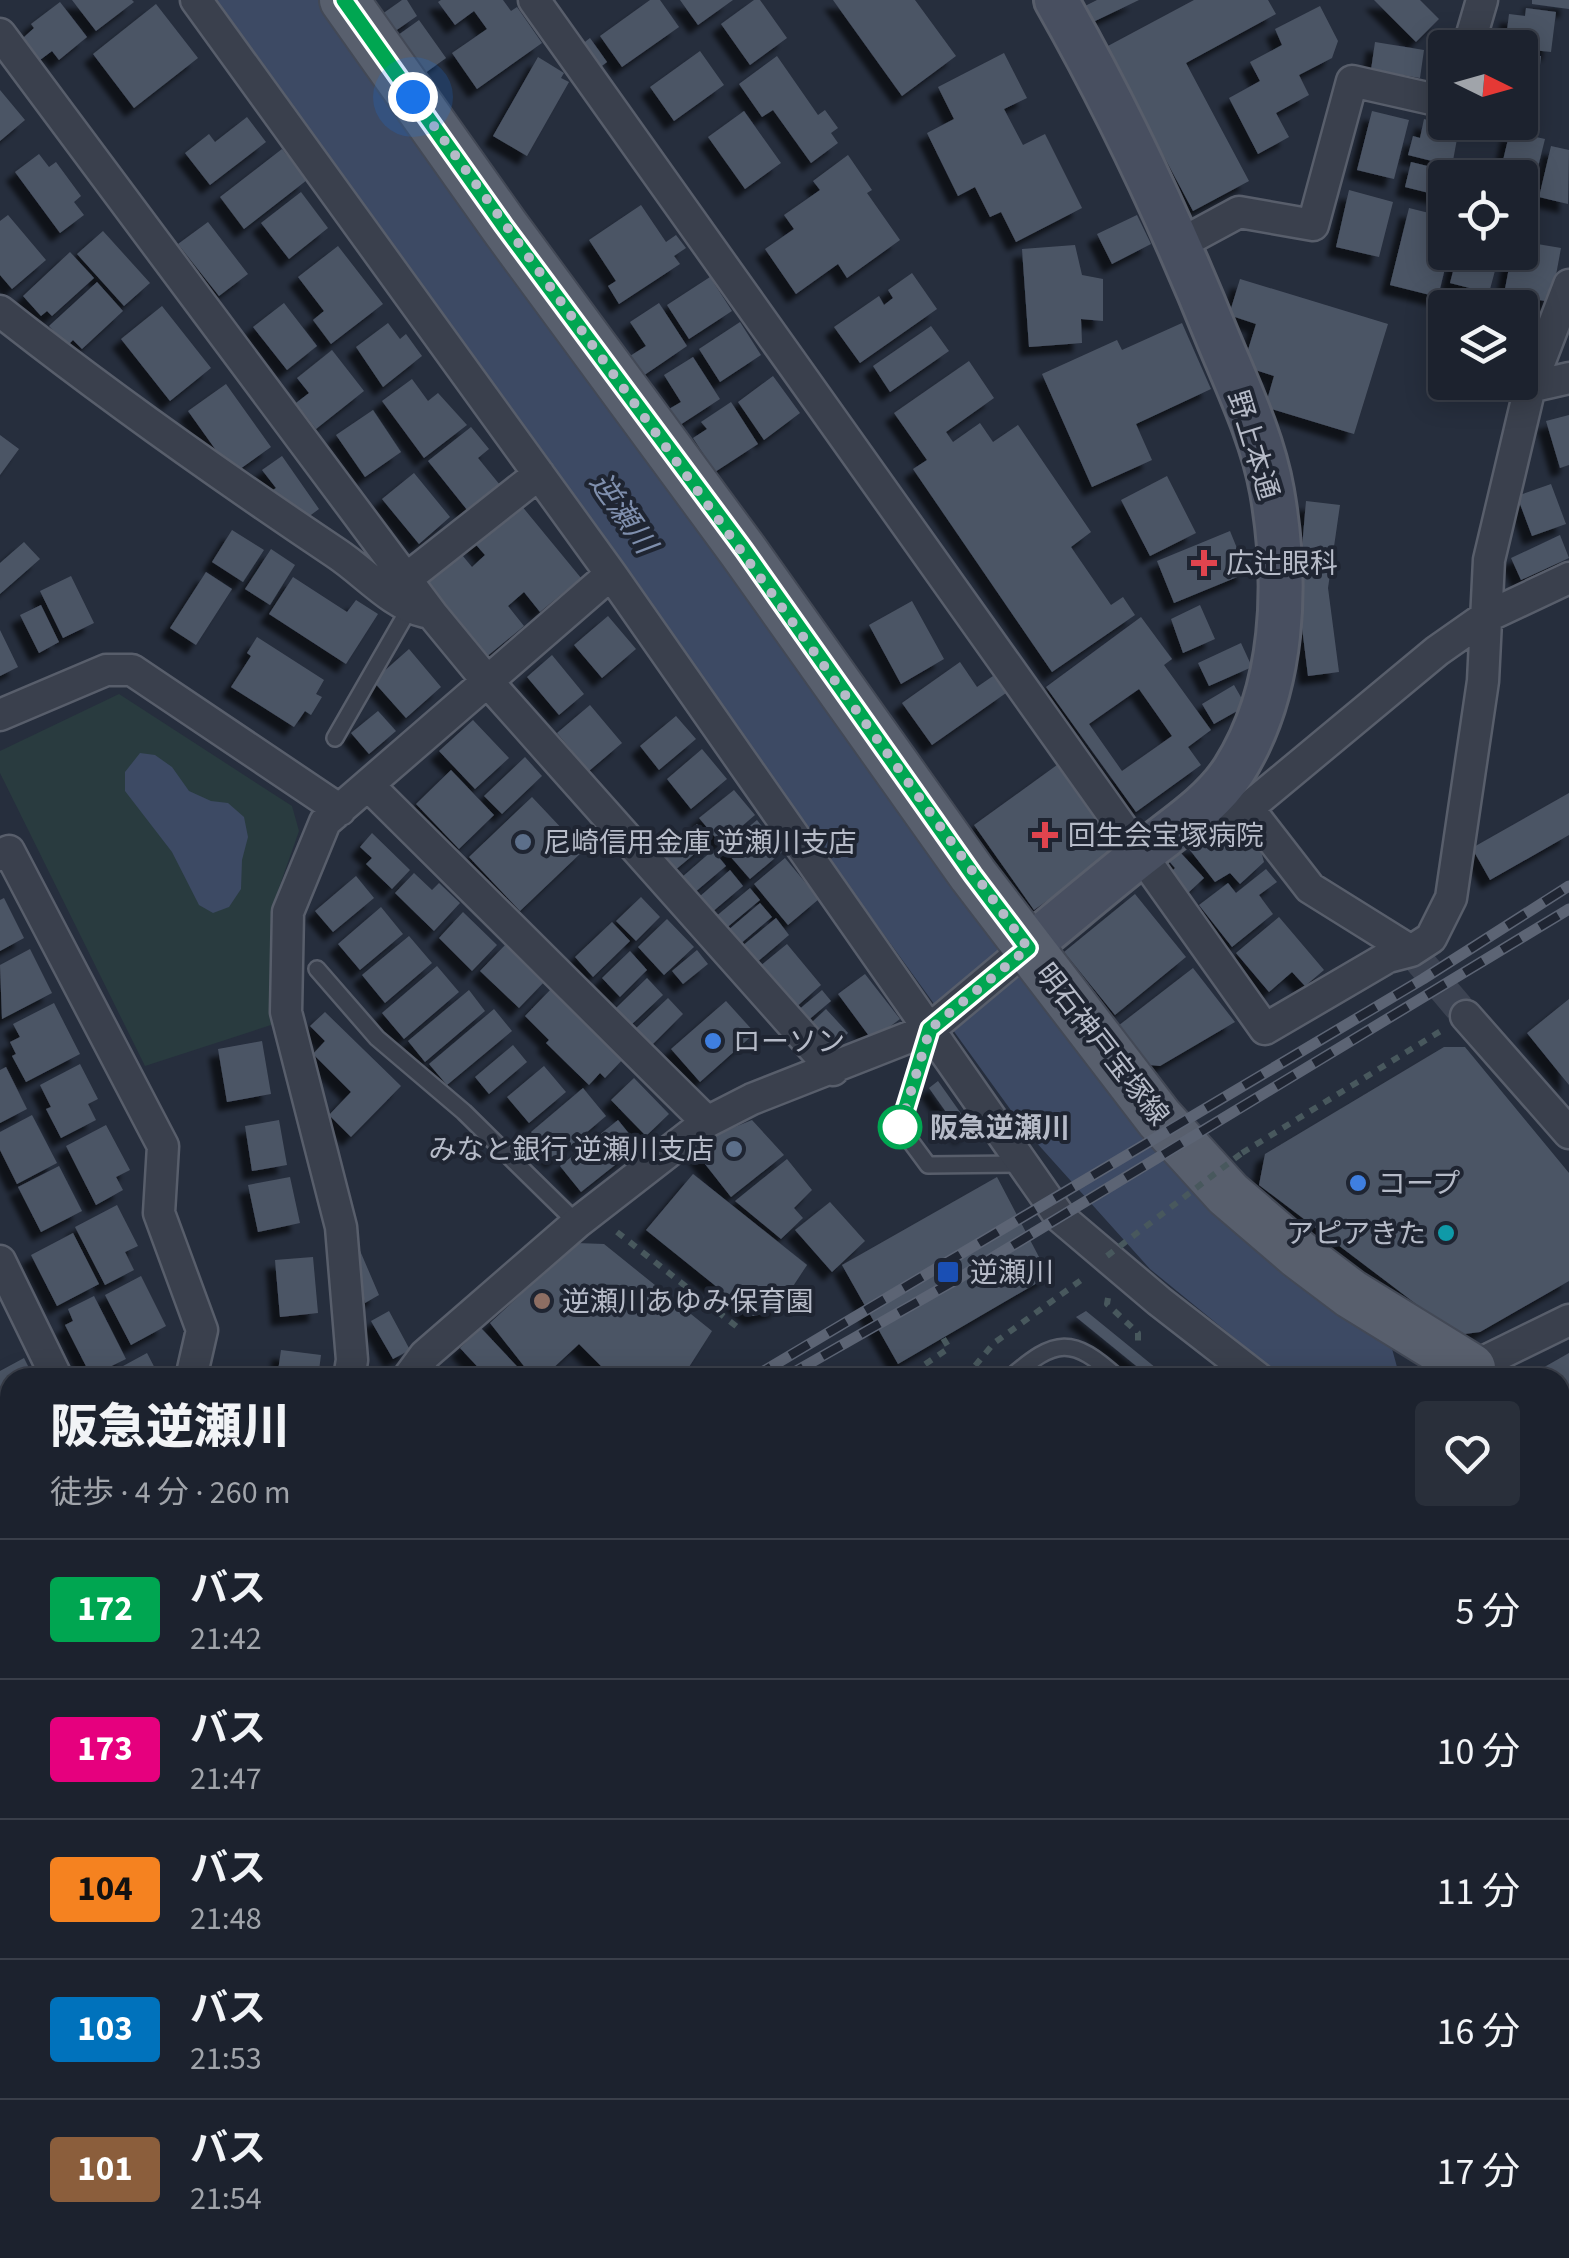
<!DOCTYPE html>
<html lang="ja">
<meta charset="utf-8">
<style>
body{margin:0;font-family:"Source Sans 3","Noto Sans JP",sans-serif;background:#292f3a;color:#f1f3f6;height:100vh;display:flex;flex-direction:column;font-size:38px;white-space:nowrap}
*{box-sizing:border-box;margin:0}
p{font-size:32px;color:#a0a4aa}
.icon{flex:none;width:55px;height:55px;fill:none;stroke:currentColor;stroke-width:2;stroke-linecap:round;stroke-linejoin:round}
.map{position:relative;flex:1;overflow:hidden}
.side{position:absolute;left:0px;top:1368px;width:1570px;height:892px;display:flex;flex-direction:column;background:#1c222e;border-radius:30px 30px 0 0;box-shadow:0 5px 25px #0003,0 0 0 2px #3a3f4a}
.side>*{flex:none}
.badge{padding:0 20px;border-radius:8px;font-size:35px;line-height:65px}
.needle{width:65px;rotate:95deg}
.controls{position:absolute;left:1428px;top:30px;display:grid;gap:20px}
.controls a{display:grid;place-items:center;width:110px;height:110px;border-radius:10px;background:#1c222e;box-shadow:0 5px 25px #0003,0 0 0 2px #3a3f4a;font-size:50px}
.you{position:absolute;width:50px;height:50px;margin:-25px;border:8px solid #fff;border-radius:50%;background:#1a73e8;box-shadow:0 0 0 15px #1a73e833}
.map>.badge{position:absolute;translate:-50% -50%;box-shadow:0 0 0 5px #fff}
.round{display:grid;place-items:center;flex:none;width:105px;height:105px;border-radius:10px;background:#292f3a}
.head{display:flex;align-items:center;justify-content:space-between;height:170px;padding:0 50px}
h1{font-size:48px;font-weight:800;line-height:75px}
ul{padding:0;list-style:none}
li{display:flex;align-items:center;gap:30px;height:140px;padding:0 50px;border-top:2px solid #3a3f4a}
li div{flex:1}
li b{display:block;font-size:38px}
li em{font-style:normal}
li .badge{min-width:110px;font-weight:700;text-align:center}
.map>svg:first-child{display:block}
.green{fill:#293b3f}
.water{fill:#3d4a64}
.pier{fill:#262e3d}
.building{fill:#4c5565;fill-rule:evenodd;filter:url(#shadow)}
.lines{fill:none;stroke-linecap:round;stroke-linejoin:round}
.street-tunnel{stroke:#3c4352;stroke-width:30;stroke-dasharray:30 15;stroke-linecap:butt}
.lane-casing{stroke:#585e6b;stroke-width:20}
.street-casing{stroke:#585e6b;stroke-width:35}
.secondary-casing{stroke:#585e6b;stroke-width:48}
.primary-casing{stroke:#434956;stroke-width:52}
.path{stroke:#48585d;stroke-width:6;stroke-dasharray:8 8;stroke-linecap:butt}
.lane{stroke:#3a404d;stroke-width:15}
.street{stroke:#3a404d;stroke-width:30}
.secondary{stroke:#484f60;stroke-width:42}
.primary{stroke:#585f6d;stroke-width:48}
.rail-casing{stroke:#5c6474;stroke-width:11}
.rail{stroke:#1f2532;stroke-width:8;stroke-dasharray:22;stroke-linecap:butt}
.path-bridge{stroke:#48585d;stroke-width:6;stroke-dasharray:8 8;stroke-linecap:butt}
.line-casing{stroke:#fff;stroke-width:22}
.line{stroke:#00a651;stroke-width:15}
.walk{stroke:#b6bbc8;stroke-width:10;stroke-dasharray:0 18}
.health-dot{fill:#e0444e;stroke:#1f2532;stroke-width:4}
.service-dot{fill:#5c6f8a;stroke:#1f2532;stroke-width:4}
.shop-dot{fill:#3f7fe0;stroke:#1f2532;stroke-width:4}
.stop-dot{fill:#fff;stroke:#00a651;stroke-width:5}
.culture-dot{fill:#0f9aa8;stroke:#1f2532;stroke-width:4}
.transit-dot{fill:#1a4fb4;stroke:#1f2532;stroke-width:4}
.education-dot{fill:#8d6e63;stroke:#1f2532;stroke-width:4}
.labels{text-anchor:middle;stroke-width:8;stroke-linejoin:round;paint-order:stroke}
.street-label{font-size:28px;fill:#b6bbc8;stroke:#1f2532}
.poi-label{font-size:28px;fill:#b6bbc8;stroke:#1f2532;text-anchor:start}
.stop-label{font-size:28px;font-weight:bold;fill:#b6bbc8;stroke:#1f2532;text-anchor:start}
.water-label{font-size:30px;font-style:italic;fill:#7f8fad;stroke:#1f2532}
</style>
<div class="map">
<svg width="1569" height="2258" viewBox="0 0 1569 2258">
<defs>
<filter id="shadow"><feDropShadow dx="-9" dy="9" stdDeviation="2.5" flood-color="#0009"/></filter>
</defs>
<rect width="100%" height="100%" fill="#262e3d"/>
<path class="green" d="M119,694L292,806L299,831L275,899L271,1025L145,1066L0,773V751Z"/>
<path class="water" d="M205,0H319L984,913L1364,1327L1440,1377H1282L1150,1269L1026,1131L242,47Z
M140,753L155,755L172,767L189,791L211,801L228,803L244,817L248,837L242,860L241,889L229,907L213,913L199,905L172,852L125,791V772Z
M1560,1449L1569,1454V1554L1560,1549Z"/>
<path class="pier" d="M1391,1345L1440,1377H1395L1397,1367Z"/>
<path class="building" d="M72,0H132L134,2L96,31Z
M402,0H407L417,16L391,34L378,17Z
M441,0H503L511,11L517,7L542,43L477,89L452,53L487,29L474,11L455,25L438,2Z
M650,0H660L679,27L622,67L600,36Z
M680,0H733L698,25Z
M754,0H760L787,38L750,65L721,24Z
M833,0H915L956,56L902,96Z
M1097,0H1139L1091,23L1083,7Z
M1194,0H1268L1276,14L1186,63L1249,181L1193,211L1106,47Z
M1374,0H1420L1439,19L1416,42Z
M1532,0H1569V9L1532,4Z
M60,2L87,37L59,60L52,51L40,60L23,38L34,28L31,24Z
M156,4L198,58L134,108L93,54Z
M1320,6L1338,41L1332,58L1299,75L1309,95L1276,113L1289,137L1258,154L1229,98L1260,81L1250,62L1282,45L1275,29Z
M1526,8L1556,12L1551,52L1505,47L1509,14L1525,16Z
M419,20L446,58L421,76L394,38Z
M590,38L607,62L598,69L581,45Z
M1375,42L1424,50L1420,78L1371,70Z
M700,51L724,85L674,121L650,87Z
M1004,53L1027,98L1004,109L1023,145L1045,134L1082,208L1016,242L1001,212L990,217L975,187L958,196L927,133L954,119L938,87Z
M1520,54L1541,56L1536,102L1520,100Z
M777,56L818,115L825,110L838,128L831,133L838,143L811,163L773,110L762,117L739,84Z
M538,57L564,73L561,78L569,82L527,156L493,136Z
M0,90L25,120L0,141Z
M744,111L781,163L745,189L708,137Z
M1372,111L1409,120L1394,179L1357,170Z
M247,117L266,142L210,185L185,153L209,134L215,142Z
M1424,119L1459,128L1452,166L1408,155L1413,136L1420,138Z
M1510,131L1545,139L1531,195L1520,192V178L1499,177Z
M1551,146L1569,150L1568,204L1539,197Z
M282,149L307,180L244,229L220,197Z
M39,154L49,167L56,162L81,196L74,202L84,215L60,233L15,172Z
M848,155L872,190L867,193L900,240L847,278L838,264L796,294L765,249L794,229L784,215L820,190L813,181Z
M1411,162L1452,172L1450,178H1445V197L1405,187Z
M1349,190L1393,202L1379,257L1336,247Z
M301,192L328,228L289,259L261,223Z
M641,205L666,242L676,235L686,248L674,256L680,264L619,304L608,286L616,281L589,240Z
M1409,208L1445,217V252H1449L1438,297L1390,285Z
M8,215L46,260L12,289L0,275V221Z
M1137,215L1151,244L1112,264L1097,234Z
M208,222L248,274L219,296L178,244Z
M103,231L150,283L124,306L77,254Z
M1520,241L1561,248L1551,302L1504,294L1512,252H1520Z
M1075,245L1082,275L1103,279V321L1081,319L1082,343L1029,347L1022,249Z
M338,246L383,304L331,344L313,320L324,311L298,277Z
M70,252L94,278L52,316L47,311L41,316L23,296Z
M1458,252H1500L1489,293L1450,283Z
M912,273L937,309L860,363L834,327L879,296L884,305L893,298L888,290Z
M710,277L732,311L689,339L667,305Z
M1240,279L1388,324L1354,434L1265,407L1274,376L1243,366L1256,324L1229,315Z
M97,282L123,311L82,349L73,340L67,346L49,326Z
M284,303L317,346L287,370L253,327Z
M659,303L687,346L643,376L630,356L646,346L630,322Z
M162,306L211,368L170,401L121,339Z
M740,322L761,355L720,382L699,349Z
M388,323L400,339L406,334L422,356L383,387L356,347Z
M1182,323L1211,389L1136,424L1152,460L1092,487L1042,374L1117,340L1122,350Z
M931,326L949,351L890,392L873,366Z
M332,350L364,391L316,429L296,403L309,393L297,378Z
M693,357L720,399L680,425L669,409L681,402L664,375Z
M969,361L994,398L946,432L953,442L980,423L993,442L1018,425L1091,532L1071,547L1111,605L1123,597L1135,615L1052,672L913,469L927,460L894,413Z
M773,376L800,413L764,440L738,402Z
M412,379L428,401L438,393L467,425L424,458L382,401Z
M226,384L271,447L233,474L188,411Z
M731,402L758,444L715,472L693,438L707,429L701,422Z
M373,410L401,452L365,477L336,435Z
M1569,415V465L1560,468L1546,421Z
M471,427L489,449L478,458L500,485L468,511L428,461Z
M0,435L19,449L0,475Z
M282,456L319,509L300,523L267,494L276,488L262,470Z
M414,473L450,517L419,544L382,499Z
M1167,476L1196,533L1150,556L1121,500Z
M1551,484L1566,524L1532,536L1517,496Z
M516,499L581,578L540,612L524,592L508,606L524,626L485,658L420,580L457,549L472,567L485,555L470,538Z
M1306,501L1340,505L1328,588L1339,672L1308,676L1298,595Z
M232,530L264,550L243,582L212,562Z
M1230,531L1247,573L1174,603L1157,561Z
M1560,535L1569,558L1521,580L1511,558Z
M24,542L40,559L0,594V563Z
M271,549L295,565L270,605L245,589Z
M206,572L232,589L196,645L170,628Z
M71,576L94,623L63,638L40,591Z
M293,577L347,612L356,600L378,614L346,664L269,614Z
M912,601L944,659L901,684L869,625Z
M41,605L59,642L39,653L20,615Z
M1200,605L1215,639L1183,653L1171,619Z
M608,616L636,649L602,678L574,645Z
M1141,617L1172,659L1164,665L1211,730L1188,747L1201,765L1136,812L1046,687ZM1139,689L1172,736L1122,771L1089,724Z
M0,630L18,667L0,676Z
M257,637L324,680L316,694L322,697L311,715L305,711L294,727L231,687L251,656L247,653Z
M1241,643L1252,667L1209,686L1198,663Z
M409,649L441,687L406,718L373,681Z
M552,655L584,694L559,715L527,677Z
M960,662L977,687L993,676L1006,693L932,745L902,703Z
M1234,685L1246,706L1214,724L1202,704Z
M590,705L622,743L589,771L557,733Z
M378,711L396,731L369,754L351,733Z
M676,716L696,739L659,770L640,746Z
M473,720L509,758L475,789L439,751Z
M702,749L727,779L691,809L667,779Z
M525,757L542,776L502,814L484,796Z
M1057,765L1118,850L1034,910L974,825Z
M451,770L494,815L459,849L416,804Z
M734,790L755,815L721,844L699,818Z
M1569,793V835L1490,880L1472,848Z
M532,797L583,851L520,911L469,857Z
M757,820L782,852L750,879L723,848Z
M697,824L710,841L674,871L661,855Z
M372,833L410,870L392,889L366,864L372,858L360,847Z
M1258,840L1264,862L1240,884L1230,873L1215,882L1186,845Z
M713,850L726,866L694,893L681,878Z
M1179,851L1204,878L1188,893L1171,872L1175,868L1168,860Z
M785,858L819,899L788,925L754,884Z
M1266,869L1277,882L1259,895L1273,914L1232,947L1199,905L1228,883L1236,893Z
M730,870L743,886L711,913L698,898Z
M414,873L432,890L439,883L460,903L434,931L395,893Z
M356,876L374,898L333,932L315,911Z
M750,888L760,900L724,930L714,918Z
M1135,894L1186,957L1115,1015L1064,952Z
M641,897L660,917L636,941L616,921Z
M4,898L24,938L0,951V900Z
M760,903L772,917L739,945L727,931Z
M381,907L403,934L360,970L338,944Z
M463,912L497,945L472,971L439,938Z
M1279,917L1324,970L1305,986L1292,972L1269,992L1236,953Z
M776,918L789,935L756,963L741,947Z
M667,919L694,947L664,975L638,947Z
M612,922L630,941L593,977L575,957Z
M409,936L432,963L385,1003L362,975Z
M507,943L546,980L519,1008L480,971Z
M787,944L821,985L794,1009L759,967Z
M30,949L52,993L2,1019L0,965Z
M697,950L708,964L683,984L672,971Z
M630,951L647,970L620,997L602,978Z
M437,966L459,992L404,1039L382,1013Z
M1193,968L1235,1022L1160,1066L1150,1065L1118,1026Z
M865,974L900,1019L872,1040L838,994Z
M647,978L663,995L630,1026L615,1009Z
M553,987L625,1057L605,1078L600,1073L589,1085L546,1043L549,1040L525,1016Z
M469,990L485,1011L425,1062L408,1041Z
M822,990L831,1001L805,1023L796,1012Z
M668,998L683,1014L647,1050L631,1033Z
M1569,999V1085L1527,1033Z
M726,1001L755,1033L700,1082L671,1049Z
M54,1003L80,1054L26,1082L12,1056L16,1054L10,1042L20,1037L13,1024Z
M494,1009L512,1031L447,1085L429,1064Z
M826,1009L848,1033L832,1049L809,1025Z
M325,1012L401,1086L351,1137L329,1115L351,1092L313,1054L325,1041L310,1026Z
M262,1041L271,1094L227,1102L218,1049Z
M513,1045L527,1062L489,1094L475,1077Z
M1444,1047H1465L1569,1173V1281L1480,1332L1457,1335L1259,1185L1265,1154Z
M80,1064L98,1099L88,1104L96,1120L61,1138L46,1109L51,1107L40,1085Z
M544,1066L566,1092L529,1123L507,1097Z
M6,1067L27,1109L0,1123V1070Z
M634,1078L669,1114L646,1136L611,1100Z
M938,1081L972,1129L963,1136L929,1088Z
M583,1088L606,1116L554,1160L531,1132Z
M32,1115L57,1163L17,1184L0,1150V1132Z
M279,1120L287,1165L252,1171L245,1126Z
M618,1120L639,1146L581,1192L560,1166Z
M752,1120L784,1155L731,1197L694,1150L720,1133Z
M106,1125L130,1170L116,1177L123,1190L96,1205L66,1146Z
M787,1159L812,1190L794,1208L803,1218L781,1239L735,1201Z
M59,1166L82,1211L41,1232L18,1187Z
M693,1174L807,1265L778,1309L753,1316L646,1230Z
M290,1177L300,1223L258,1232L248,1185Z
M997,1177L1049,1276L898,1364L842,1265Z
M830,1202L865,1241L832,1272L795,1230Z
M117,1205L138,1246L125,1252L134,1270L105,1285L75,1227Z
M73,1233L99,1284L57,1306L31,1255Z
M355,1239L379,1295L365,1303L348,1242Z
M576,1243L604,1244L712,1331L682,1378L661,1375L613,1378L579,1344L550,1371L527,1370L490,1323Z
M313,1257L318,1313L280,1317L275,1260Z
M141,1276L166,1326L131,1345L105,1295Z
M94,1296L126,1359L91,1376L65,1325L73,1321L68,1309Z
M389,1311L410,1350L393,1359L371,1321Z
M1086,1311L1156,1368L1162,1378H1151L1076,1317Z
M481,1328L528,1378H488L460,1348Z
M281,1350L321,1355L318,1378H277Z
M147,1353L160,1378H101Z
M1569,1353V1412L1560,1406V1378H1525Z
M24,1358L34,1378H10V1418L4,1405L0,1408V1371Z
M1560,1595L1569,1600V1638L1560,1653Z
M1560,1726L1569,1737V1859L1560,1867Z
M1569,1901V1957L1560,1950V1912Z
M4,2018L10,2046L0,2049V2020Z
M1569,2031V2071L1565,2075L1560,2071V2042Z
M0,2106H10V2140L0,2139Z
M0,2160L10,2161L9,2208H0Z
M1560,2189L1569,2192V2236L1560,2233Z
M26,2250H68L67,2258L26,2255Z
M105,2250H160L159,2258H104Z
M164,2250H218L217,2258H164Z
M260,2250H294V2258H259Z
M308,2250H338V2258H308Z
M351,2250H385V2258H351Z
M392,2250H422L421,2258H392Z
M490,2250H512L511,2258H485Z
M520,2250H546L545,2258H520Z
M932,2250H1043V2258H931Z
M1141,2250H1384V2258H1141Z
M1512,2250H1542L1546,2258H1496Z"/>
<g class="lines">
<path class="street-tunnel" d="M1411,951L1466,1016"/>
<g class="lane-casing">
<path id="lane" d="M335,738L409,609
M317,969L377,1038L464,1112L577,1223
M930,1029L900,1127L928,1165L1024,1164
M1010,1378C1056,1338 1072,1336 1118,1378"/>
</g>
<g class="street-casing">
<path id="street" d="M196,0L611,574L1060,1217L1159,1301L1258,1378
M534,0L1265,1029L1388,957L1411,951L1431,938L1451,898L1483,681L1489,560L1530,387L1569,285
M0,34L432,614L488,682L833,1070
M1468,48L1482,0
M1178,245L1239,212L1313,225L1352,81L1445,102
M0,311C109,397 221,476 336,553C365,572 391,604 425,612
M1530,387L1569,378
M406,579L539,474
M0,715L106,670H132L340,810
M368,785L707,1122
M1248,808L1310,888L1411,951
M1196,811L1248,808L1437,651L1484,618L1569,578
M0,855L9,851L163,1146L159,1213L202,1330L191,1378
M1466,1016L1569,1133
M0,1261L57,1378
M349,1378L352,1360L341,1227L286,1012L288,912L325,822L611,574
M408,1378L425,1355L577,1223L707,1122L752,1099L930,1029L1028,947
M1482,1378L1471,1368L1569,1320
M1560,1428L1569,1433
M0,1436H10
M0,1549H10
M1560,1566L1569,1571
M0,1677L10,1673
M1560,1889L1569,1882
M0,2003L10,1999
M82,2258L83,2250
M245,2258L246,2250
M464,2258L466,2250
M671,2258V2250
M909,2258L910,2250
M1467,2258V2250"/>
</g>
<g class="secondary-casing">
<path id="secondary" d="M1028,947C1065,917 1101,886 1139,856C1171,830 1211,806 1234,770C1285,689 1288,583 1272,491C1263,440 1239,389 1219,341C1172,224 1118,109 1056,0
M1092,2258L1093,2250"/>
</g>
<g class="primary-casing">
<path id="primary" d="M344,0L504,226L743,551L973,875L1159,1118L1228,1194L1298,1254L1351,1294L1471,1368L1458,1378
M1560,1974L1569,1982"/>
</g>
<path class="path" d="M1242,1153L1444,1029
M617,1232L741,1330
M1108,1298L1107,1304L1138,1333V1347
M920,1378L921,1367L949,1348L943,1338
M965,1378L994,1343L1084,1278"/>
<use href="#lane" class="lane"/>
<use href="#street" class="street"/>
<use href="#secondary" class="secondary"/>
<use href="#primary" class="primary"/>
<g class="rail-casing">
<path id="rail" d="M752,1378L1423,979L1569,886
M784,1378L954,1281L1569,909
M0,1625L10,1623
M0,1644L10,1642"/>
</g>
<use href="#rail" class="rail"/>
<path class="path-bridge" d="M1107,1256L1242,1153"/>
</g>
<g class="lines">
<g class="line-casing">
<path id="line" d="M344,0L504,226L744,550L973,875L1028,948L930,1029L900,1127"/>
</g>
<use href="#line" class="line"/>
<path class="walk" d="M413,97L1028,948L930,1029L900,1127"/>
</g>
<g class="health-dot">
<path d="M1199 548h10v10h10v10h-10v10h-10v-10h-10v-10h10z"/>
<path d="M1040 820h10v10h10v10h-10v10h-10v-10h-10v-10h10z"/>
</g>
<g class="service-dot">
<circle cx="523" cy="842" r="10"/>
<circle cx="734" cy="1149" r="10"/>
</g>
<g class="shop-dot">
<circle cx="713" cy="1041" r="10"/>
<circle cx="1358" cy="1183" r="10"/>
</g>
<circle class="stop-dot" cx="900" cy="1127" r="20"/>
<circle class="culture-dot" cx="1446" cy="1233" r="10"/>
<rect class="transit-dot" x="936" y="1260" width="24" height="24" rx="5"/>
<circle class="education-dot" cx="542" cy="1301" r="10"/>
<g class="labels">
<g class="street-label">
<text transform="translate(1254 445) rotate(73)" y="10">野上本通</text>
<text transform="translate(1103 1044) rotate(52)" y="10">明石神戸宝塚線</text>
</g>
<g class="poi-label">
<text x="1226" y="573">広辻眼科</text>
<text x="1068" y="845">回生会宝塚病院</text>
<text x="543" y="852">尼崎信用金庫 逆瀬川支店</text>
<text x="733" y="1051">ローソン</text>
<text x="714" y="1159" text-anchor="end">みなと銀行 逆瀬川支店</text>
<text x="1378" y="1193">コープ</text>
<text x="1426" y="1243" text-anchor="end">アピアきた</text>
<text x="970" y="1282">逆瀬川</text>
<text x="562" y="1311">逆瀬川あゆみ保育園</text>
</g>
<g class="stop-label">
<text x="930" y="1137">阪急逆瀬川</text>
</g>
<g class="water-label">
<text transform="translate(623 513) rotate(55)" y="10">逆瀬川</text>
</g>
</g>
</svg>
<div class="controls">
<a><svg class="needle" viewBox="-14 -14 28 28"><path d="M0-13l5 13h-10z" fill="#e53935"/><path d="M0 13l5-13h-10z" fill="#a0a4aa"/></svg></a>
<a><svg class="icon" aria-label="locate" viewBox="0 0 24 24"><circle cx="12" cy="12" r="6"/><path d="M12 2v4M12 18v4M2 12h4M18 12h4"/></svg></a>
<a><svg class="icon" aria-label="layers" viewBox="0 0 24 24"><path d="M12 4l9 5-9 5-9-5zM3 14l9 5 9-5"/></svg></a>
</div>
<div class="you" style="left:413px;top:97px"></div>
<section class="side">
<div class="head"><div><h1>阪急逆瀬川</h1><p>徒歩 · 4 分 · 260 m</p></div><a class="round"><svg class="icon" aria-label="heart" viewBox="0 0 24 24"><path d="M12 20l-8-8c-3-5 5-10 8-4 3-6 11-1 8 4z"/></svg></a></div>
<ul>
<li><span class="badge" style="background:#00a651;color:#fff">172</span><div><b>バス</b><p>21:42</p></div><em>5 分</em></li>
<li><span class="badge" style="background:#e6007e;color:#fff">173</span><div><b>バス</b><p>21:47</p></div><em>10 分</em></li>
<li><span class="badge" style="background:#f58220;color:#111">104</span><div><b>バス</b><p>21:48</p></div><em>11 分</em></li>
<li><span class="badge" style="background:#0072bc;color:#fff">103</span><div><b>バス</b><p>21:53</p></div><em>16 分</em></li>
<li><span class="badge" style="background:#8b5e3c;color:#fff">101</span><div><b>バス</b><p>21:54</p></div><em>17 分</em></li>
</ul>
</section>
</div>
